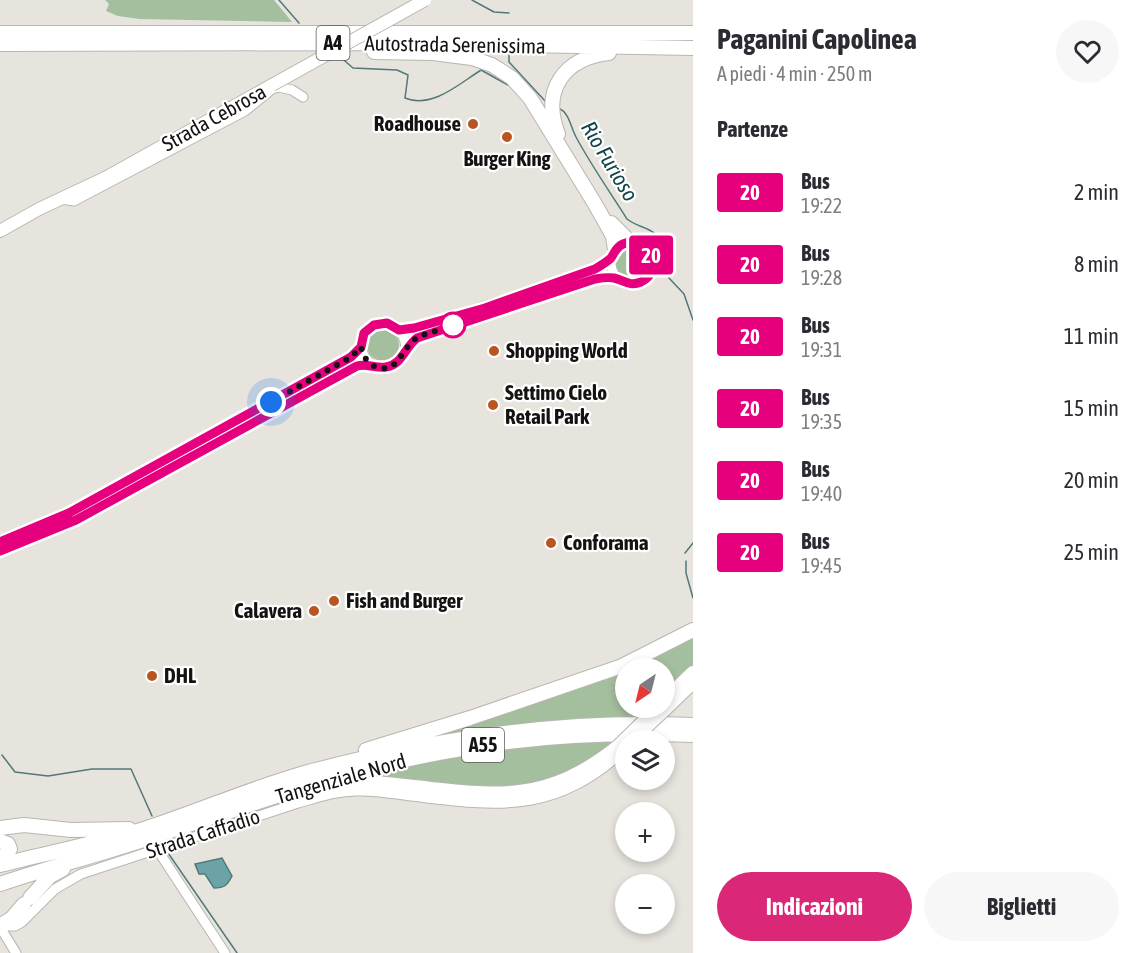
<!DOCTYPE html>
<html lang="it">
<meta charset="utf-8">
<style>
body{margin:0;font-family:"Asap Condensed",sans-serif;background:#f7f7f7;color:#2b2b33;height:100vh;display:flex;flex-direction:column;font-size:22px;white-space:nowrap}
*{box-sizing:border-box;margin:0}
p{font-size:20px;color:#7c7c81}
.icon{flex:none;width:33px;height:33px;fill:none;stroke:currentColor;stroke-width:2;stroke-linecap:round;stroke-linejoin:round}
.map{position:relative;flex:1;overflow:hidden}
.drawer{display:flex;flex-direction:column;background:#fff;width:450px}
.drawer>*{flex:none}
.badge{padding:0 12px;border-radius:4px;font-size:21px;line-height:39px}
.needle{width:39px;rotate:215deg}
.tools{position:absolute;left:615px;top:658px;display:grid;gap:12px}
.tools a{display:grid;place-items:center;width:60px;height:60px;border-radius:50%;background:#fff;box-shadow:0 3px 9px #0003;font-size:30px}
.you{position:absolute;width:30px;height:30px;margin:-15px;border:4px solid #fff;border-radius:50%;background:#1a73e8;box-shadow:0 0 0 9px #1a73e833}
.map>.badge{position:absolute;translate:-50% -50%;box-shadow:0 0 0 3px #fff}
h2{padding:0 24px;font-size:22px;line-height:54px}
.round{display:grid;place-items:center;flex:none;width:63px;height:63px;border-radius:32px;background:#f7f7f7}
.headline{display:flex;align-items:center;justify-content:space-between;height:102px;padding:0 24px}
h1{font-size:28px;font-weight:700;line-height:45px}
.cta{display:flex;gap:12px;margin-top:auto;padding:12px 24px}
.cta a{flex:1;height:69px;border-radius:36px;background:#db2777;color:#fff;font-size:24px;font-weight:700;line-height:69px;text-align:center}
.cta a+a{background:#f7f7f7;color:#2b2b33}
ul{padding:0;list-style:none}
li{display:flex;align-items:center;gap:18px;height:72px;padding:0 24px}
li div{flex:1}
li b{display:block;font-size:22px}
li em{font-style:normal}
li .badge{min-width:66px;font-weight:700;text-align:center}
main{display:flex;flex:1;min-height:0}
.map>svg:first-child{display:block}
.green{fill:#a4bf9e}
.water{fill:#6ca3a6;stroke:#52787a;stroke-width:1.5}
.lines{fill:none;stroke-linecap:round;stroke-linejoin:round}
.stream{stroke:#52787a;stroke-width:1.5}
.minor-casing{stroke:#b9b6b1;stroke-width:11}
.major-casing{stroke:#b9b6b1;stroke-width:14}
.highway-casing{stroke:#b9b6b1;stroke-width:16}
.minor{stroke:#fff;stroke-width:9}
.major{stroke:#fff;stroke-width:12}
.highway{stroke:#fff;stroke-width:14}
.minor-bridge-casing{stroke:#b9b6b1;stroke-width:11;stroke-linecap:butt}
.major-bridge-casing{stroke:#b9b6b1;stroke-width:14;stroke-linecap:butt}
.highway-bridge-casing{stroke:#b9b6b1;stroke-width:16;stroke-linecap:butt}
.minor-bridge{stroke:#fff;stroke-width:9}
.major-bridge{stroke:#fff;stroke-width:12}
.highway-bridge{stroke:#fff;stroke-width:14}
.line-casing{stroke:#fff;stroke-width:14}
.line{stroke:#e6007e;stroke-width:9}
.walk{stroke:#151312;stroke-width:6;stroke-dasharray:0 10.8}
.poi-dot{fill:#b95521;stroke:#fff;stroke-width:2}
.stop-dot{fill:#fff;stroke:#e6007e;stroke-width:3}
.labels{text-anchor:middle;stroke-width:4.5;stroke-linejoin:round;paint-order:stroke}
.shield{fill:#fff;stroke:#5b5a59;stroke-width:1.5}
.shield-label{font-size:20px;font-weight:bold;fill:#151312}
.street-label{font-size:21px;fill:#151312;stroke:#fff}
.poi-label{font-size:21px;font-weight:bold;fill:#151312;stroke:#fff;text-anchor:start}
.water-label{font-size:22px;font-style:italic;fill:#134649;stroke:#fff}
</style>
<main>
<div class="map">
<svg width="693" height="953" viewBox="0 0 693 953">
<rect width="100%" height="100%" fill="#e7e4de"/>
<path class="green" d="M105,0H274L292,22L140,19L118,16L106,11L109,4Z
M614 263a17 17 0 1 1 34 0a17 17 0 1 1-34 0Z
M367 345a16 16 0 1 1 32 0a16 16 0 1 1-32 0Z
M693,634V666L665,694L664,669H626V708H650L641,717L431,738L430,736Z
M596,741H616L572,773L502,792L364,776C441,757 517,746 596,741Z"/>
<path class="water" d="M222,858L232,876C227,886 224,888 214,888L205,874H199L195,864Z"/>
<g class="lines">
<path class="stream" d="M279,0L299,23
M472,0L494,12L509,13
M509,54V62L546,102
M338,55L353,68L397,70L408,75L405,98C432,109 459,84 481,70L508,85
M560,109C569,113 571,128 576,137C591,165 610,192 627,219C643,231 652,224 664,246
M667,256L668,267
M668,276L669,278L684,294L693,320
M685,553L693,543
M686,561V573L693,598
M2,755L15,772L48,776L92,769H131L152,816
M166,850L237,953"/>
<g class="minor-casing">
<path id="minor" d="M61,199L74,201L245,111L272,89L279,87L292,90L303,97
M611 263a21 21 0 1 1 42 0a21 21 0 1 1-42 0Z
M399,330L414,328L530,292L595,269L611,258
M406,350L417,338L595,279L617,278
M0,542L69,513L351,357L361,347
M0,550L76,520L357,366C368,363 378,370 389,367C424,357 397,306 370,327C365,331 362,336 361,343C360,353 366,360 374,366
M666,711L693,685
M157,849L225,953
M1,926H15L22,922L55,889L81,874L298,803C317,798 336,791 356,791C377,790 399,795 420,797C506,808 558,811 626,749
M0,927L16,953"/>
</g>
<g class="major-casing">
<path id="major" d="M0,231L39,209L105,178L272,85"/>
</g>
<g class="highway-casing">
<path id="highway" d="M0,33H693
M0,44L408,43L693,48
M374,52L433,53L472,58L492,65L512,78L530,98L595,204L613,236L615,250
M558,134C541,90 564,58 609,53
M611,223L630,242
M664,701L693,673
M366,750L470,718L622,666L693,630
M336,784C362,781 388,784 414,787C498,797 548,803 618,747
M0,828L24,825L71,830L129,829
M0,841L8,844L10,849L7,854L0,857
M0,865C47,853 94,844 141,830C197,812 251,788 308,772C434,738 563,719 693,725
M0,884C50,867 102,854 152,837C248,806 344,770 444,752C526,736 610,732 693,735
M30,898L50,876L63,869
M0,926L12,918L24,904"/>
</g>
<use href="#minor" class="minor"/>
<use href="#major" class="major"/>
<use href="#highway" class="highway"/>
<g class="minor-bridge-casing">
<path id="minor-bridge" d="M634,741L666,711"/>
</g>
<g class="major-bridge-casing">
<path id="major-bridge" d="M272,85L425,0"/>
</g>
<g class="highway-bridge-casing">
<path id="highway-bridge" d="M618,747L655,711"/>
</g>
<use href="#minor-bridge" class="minor-bridge"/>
<use href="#major-bridge" class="major-bridge"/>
<use href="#highway-bridge" class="highway-bridge"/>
</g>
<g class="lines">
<g class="line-casing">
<path id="line" d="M0,542L69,513L351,357L361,347L364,333L374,325L387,323L399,330L414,328L485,308L595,269C600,266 607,262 611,258C615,252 616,247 623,244C648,233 665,271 641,282C629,287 624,280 614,278C608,277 601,278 595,279L417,338C405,347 402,365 386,367C376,369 367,363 357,366L76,520L0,551"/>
</g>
<use href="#line" class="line"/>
<path class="walk" d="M271,402L351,357L361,347C363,355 366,362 374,366C398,377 402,346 417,338C428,332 442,330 453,325"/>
</g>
<g class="poi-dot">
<circle cx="473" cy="124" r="6"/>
<circle cx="507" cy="137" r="6"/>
<circle cx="494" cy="351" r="6"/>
<circle cx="493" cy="405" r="6"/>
<circle cx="551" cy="543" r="6"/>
<circle cx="334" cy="601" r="6"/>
<circle cx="314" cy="611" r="6"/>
<circle cx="152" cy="676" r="6"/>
</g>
<circle class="stop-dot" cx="453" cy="325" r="12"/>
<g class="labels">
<g class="shield">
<rect x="316.5" y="26" width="33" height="34" rx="4.5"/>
<rect x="462" y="728" width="42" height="34" rx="4.5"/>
</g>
<g class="shield-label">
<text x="333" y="50">A4</text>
<text x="483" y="752">A55</text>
</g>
<g class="street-label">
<text transform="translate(455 45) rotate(1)" y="7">Autostrada Serenissima</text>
<text transform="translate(214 118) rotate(-29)" y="7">Strada Cebrosa</text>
<text transform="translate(341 779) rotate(-16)" y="7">Tangenziale Nord</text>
<text transform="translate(203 834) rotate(-18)" y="7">Strada Caffadio</text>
</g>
<g class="poi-label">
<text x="461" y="131" text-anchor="end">Roadhouse</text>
<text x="507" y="166" text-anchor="middle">Burger King</text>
<text x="506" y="358">Shopping World</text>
<text x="505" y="400">Settimo Cielo<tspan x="505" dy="24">Retail Park</tspan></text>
<text x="563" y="550">Conforama</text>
<text x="346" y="608">Fish and Burger</text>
<text x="302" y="618" text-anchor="end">Calavera</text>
<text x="164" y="683">DHL</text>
</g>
<g class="water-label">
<text transform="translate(610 161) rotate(59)" y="8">Rio Furioso</text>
</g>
</g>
</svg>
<div class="tools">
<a><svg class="needle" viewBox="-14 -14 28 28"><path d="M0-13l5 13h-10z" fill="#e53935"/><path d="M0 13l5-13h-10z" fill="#7c7c81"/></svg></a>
<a><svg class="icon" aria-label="layers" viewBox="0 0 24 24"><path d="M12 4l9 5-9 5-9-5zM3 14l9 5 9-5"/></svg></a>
<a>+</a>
<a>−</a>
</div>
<div class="you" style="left:271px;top:402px"></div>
<b class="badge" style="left:651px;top:255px;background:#e6007e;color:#fff">20</b>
</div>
<section class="drawer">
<div class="headline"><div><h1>Paganini Capolinea</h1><p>A piedi · 4 min · 250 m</p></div><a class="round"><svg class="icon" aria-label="heart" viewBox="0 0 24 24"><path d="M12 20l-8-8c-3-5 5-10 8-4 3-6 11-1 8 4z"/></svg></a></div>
<h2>Partenze</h2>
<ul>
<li><span class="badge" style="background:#e6007e;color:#fff">20</span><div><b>Bus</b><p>19:22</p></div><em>2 min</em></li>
<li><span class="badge" style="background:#e6007e;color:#fff">20</span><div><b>Bus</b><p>19:28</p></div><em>8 min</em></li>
<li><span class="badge" style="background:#e6007e;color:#fff">20</span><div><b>Bus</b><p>19:31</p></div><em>11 min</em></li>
<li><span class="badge" style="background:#e6007e;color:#fff">20</span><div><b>Bus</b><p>19:35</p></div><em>15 min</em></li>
<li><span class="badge" style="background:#e6007e;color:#fff">20</span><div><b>Bus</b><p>19:40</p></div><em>20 min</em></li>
<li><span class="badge" style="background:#e6007e;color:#fff">20</span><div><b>Bus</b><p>19:45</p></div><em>25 min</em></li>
</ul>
<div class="cta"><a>Indicazioni</a><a>Biglietti</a></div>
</section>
</main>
